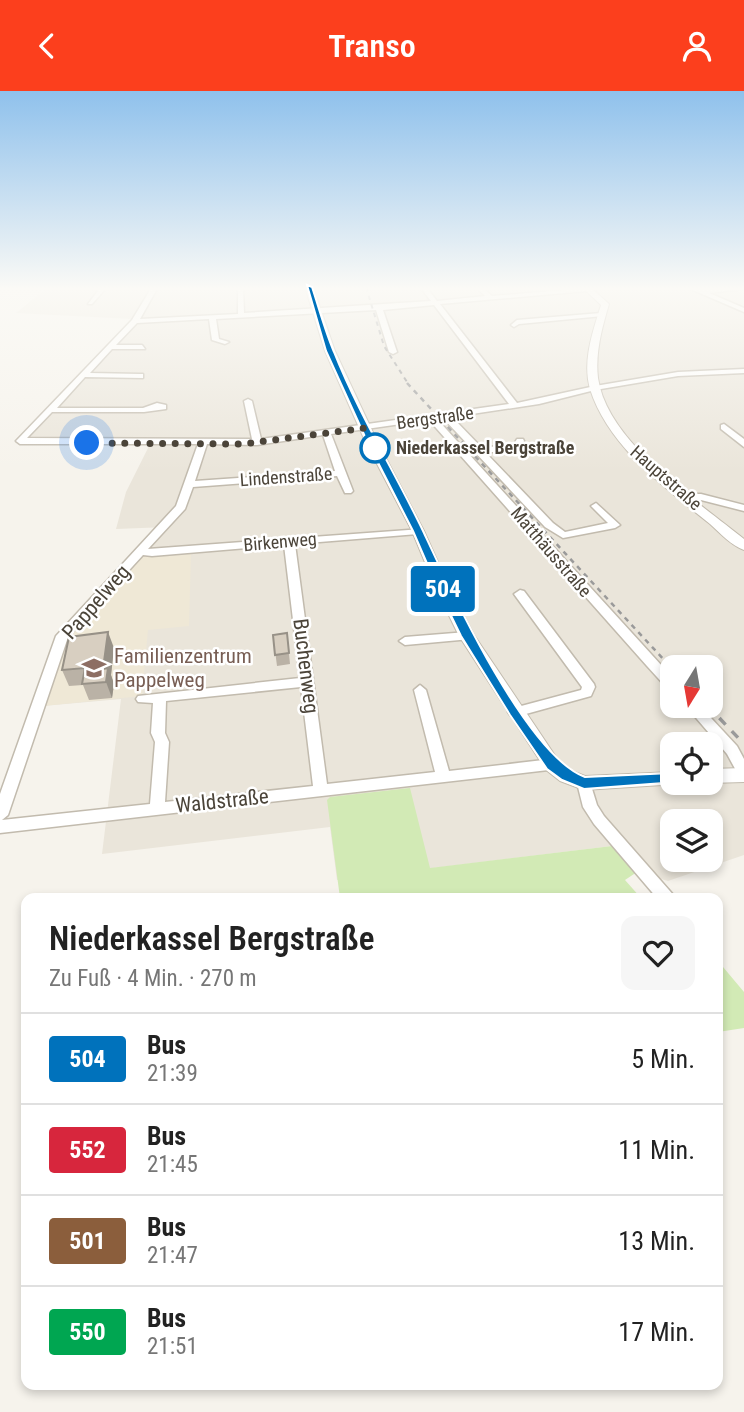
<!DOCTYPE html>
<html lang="de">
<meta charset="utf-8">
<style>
body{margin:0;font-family:"Roboto Condensed",sans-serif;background:#f6f6f6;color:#222;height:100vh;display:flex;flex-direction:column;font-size:26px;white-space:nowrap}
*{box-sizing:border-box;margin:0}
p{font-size:23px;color:#767676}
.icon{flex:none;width:38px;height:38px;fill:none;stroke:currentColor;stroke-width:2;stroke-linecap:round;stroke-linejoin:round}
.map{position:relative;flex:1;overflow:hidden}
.sheet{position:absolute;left:21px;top:802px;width:702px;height:497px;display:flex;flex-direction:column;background:#fff;border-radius:14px;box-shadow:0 4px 10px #0003}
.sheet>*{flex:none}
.badge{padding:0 14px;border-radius:5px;font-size:24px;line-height:46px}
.needle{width:46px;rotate:191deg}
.tools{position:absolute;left:660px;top:564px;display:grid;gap:14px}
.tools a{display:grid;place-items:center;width:63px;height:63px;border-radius:14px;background:#fff;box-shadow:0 4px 10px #0003;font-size:35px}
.you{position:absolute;width:35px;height:35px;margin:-18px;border:5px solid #fff;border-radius:50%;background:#1a73e8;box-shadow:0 0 0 10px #1a73e833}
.map>.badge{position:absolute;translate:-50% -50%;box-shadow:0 0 0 4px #fff}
.round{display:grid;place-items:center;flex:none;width:74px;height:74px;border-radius:14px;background:#f6f6f6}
.overview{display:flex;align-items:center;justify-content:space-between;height:119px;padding:0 28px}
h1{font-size:33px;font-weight:600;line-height:52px}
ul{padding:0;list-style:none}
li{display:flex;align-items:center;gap:21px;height:91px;padding:0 28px;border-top:2px solid #e0e0e0}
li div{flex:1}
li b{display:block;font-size:26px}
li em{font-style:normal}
li .badge{min-width:77px;font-weight:700;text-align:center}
header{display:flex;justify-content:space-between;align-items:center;height:91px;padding:0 28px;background:#fc3f1d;color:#fff;font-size:32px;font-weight:600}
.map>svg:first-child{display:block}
.residential{fill:#eae5da;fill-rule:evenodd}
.education{fill:#efe8d6}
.green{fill:#d2eab5}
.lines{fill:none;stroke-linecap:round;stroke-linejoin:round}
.minor-casing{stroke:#c2bbae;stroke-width:3}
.tertiary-casing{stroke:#c2bbae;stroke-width:2}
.minor{fill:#fff;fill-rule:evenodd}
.tertiary{fill:#fff;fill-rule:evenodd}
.rail-far2{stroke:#9a9a9a;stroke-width:2;stroke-dasharray:4.5 4.5;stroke-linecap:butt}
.rail-far1{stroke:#9a9a9a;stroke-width:2.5;stroke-dasharray:5 5;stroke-linecap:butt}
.rail{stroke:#9a9a9a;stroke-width:3.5;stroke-dasharray:9 9;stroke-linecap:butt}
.wall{fill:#bab2a6}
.shaded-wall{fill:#979187}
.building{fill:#d8cfc1;stroke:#979187;stroke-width:2}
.line{fill:#0072bc;stroke:#fff;stroke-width:2}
.walk{stroke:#4b4439;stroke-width:7;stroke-dasharray:0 12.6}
.stop-dot{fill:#fff;stroke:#0072bc;stroke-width:3.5}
.labels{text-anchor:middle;stroke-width:5;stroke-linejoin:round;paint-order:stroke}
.far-street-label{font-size:18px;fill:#4b4439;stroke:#fff}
.far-stop-label{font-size:18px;font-weight:bold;fill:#4b4439;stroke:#fff;text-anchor:start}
.street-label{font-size:21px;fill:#4b4439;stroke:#fff}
.education-label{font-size:21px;fill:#785e54;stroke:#fff;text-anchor:start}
</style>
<header><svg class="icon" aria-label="back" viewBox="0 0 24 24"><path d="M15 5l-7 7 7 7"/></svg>Transo<svg class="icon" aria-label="person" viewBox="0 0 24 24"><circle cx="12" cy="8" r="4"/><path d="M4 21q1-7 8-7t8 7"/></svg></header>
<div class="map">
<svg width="744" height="1321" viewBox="0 0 744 1321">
<rect width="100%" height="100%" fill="#f6f3ec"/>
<path class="residential" d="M48,196H744V764L668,790L637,781L612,755L337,789L330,736L102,763L121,608L43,615L65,546L167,436L116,438L126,401L151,351L30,348L28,346L132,228L16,222ZM672,576H710V614H672ZM672,653H710V691H672ZM672,730H710V768H672Z"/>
<path class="education" d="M191,461L189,535L148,539L142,605L43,615L65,546L139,465Z"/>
<path class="green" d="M410,697L430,777L612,755L637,781L625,789L641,807H340L327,709L330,706Z
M718,870L744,901V937L718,941Z"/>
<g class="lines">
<g class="minor-casing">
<path id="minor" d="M101,196H107L92,213H88Z
M152,196H158L140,228L238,223V196L243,197L244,222L431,210L420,196H426L437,210L485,205L476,196H482L492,205L589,197L587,200L440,213L517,312L595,295L678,281L744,278V282L678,285L595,299L539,313L452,326L482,357L514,353L517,348H523L524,350L520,357L486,362L553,432L565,441L608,432L591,415L596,412L620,434L615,437L563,447L545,436L443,327L437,328L672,586V599L667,597L647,575L429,329L331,343L353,400L351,402H345L337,385L193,396L185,418L148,458L422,438V442L418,443L295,453L327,693L435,681L414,599L420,594L426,599L449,680L552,668L557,670L559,674L557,678L0,742V703L56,545L176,415L198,353H20L16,350L132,229ZM434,214L509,313L261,348L252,310L248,308L244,310L252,348L27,347L52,321H144L166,318V314L157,312L143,317H57L85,286L143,287V283H140L90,282L112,258H145L142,254H116L137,232L209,228L212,249L225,253L229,251L219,248L216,228L376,219L389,261L393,263L397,261L383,219ZM323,344L335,380L195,390L207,353L257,354ZM284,454L300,587L138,605L136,608L138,611L153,612L151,642L155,651L150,713L2,729L8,724L68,546L143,464L152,465ZM301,596L313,695L165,711L169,651L165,642L166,610Z
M686,196H693L702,199L744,196V198L709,202L744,217V221Z
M601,222L603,225L519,233L514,236L511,234L517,229Z
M724,333L744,348V356L721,338V334Z
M687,403H701L744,414V420L701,409L684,408L682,406Z
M520,499L524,500L594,593L595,596L591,605L515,626L510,624L508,621L510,618L581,599L582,596L514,503Z
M467,541L471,542L473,545L471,548L405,554L399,550L405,546Z
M685,614H699L737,655L744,668V687L739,685L727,663Z
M584,686L589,688L597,714L604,725L676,807H657L594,733L583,716L577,692L579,688Z"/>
</g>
<g class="tertiary-casing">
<path id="tertiary" d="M305,196H313L335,260L377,350L424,440L450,498L474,544L558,669L572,680L585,685L672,681V691L678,693L584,699L560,690L546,679L459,545L436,498L412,440L365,350L325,260Z
M582,196H590L609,213C602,237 595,262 598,287C607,351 697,410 744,448V459C732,455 720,442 710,433C665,397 608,355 590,298C582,270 593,240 601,214Z
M744,677V691L710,692L707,691H710V678Z"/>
</g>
<use href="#minor" class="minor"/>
<use href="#tertiary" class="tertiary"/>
<path class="rail-far2" d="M366,196L384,255L409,294"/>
<path class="rail-far1" d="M407,292L667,572"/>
<path class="rail" d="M665,570L672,577
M707,614L744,653"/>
</g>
<path class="wall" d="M287,542L290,573L277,575L273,544Z
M114,557L111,584L114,593L112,607L89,609L83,594L69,595L62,579Z"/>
<path class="shaded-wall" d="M108,541L114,557L111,584L114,593L112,607L106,591L103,578Z"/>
<path class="building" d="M108,541L103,578L108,577L106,591L82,593L85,577L62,579L69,546Z
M287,542L289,562L275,564L273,544Z"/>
<linearGradient id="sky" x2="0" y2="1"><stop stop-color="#8fc1ec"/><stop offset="0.52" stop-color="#fbfaf6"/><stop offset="1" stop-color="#fbfaf6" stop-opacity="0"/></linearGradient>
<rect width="744" height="380" fill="url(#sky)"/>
<path class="line" d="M307,194L312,196C319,217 325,240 334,261C359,324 395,381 424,442C451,500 526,664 585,686L672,682L679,688L677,691L584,698L562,689L547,678L510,624L461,545L438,498L413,440L367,350L326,260Z"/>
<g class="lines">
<path class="walk" d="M87,352L243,353L366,337L375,357"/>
</g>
<defs>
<g id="school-bare" transform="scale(1.89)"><path d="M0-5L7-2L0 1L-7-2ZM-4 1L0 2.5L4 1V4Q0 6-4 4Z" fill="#8d6e63" stroke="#fff" stroke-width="2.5" paint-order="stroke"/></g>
</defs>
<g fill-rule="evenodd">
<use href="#school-bare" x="94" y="577"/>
</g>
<circle class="stop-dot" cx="375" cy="357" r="14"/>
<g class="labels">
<g class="far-street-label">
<text transform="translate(435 327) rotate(-8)" y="6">Bergstraße</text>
<text transform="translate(286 386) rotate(-4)" y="6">Lindenstraße</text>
<text transform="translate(666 387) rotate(41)" y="6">Hauptstraße</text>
<text transform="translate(280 451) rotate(-5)" y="6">Birkenweg</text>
<text transform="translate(551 461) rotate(49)" y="6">Matthäusstraße</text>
</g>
<g class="far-stop-label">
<text x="396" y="363">Niederkassel Bergstraße</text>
</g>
<g class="street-label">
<text transform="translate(96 511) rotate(-49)" y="7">Pappelweg</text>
<text transform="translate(306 575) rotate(83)" y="7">Buchenweg</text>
<text transform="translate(222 710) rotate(-6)" y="7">Waldstraße</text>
</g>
<g class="education-label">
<text x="114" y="572">Familienzentrum<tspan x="114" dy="24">Pappelweg</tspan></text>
</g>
</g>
</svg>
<div class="tools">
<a><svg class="needle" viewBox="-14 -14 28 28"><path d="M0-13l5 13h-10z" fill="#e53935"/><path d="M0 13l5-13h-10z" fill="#767676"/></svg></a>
<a><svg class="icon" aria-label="locate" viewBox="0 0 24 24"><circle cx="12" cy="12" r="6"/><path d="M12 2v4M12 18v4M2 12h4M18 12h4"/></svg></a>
<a><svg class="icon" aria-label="layers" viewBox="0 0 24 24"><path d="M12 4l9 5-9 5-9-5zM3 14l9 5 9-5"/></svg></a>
</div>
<div class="you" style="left:87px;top:352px"></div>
<b class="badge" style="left:443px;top:498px;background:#0072bc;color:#fff">504</b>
<section class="sheet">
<div class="overview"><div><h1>Niederkassel Bergstraße</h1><p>Zu Fuß · 4 Min. · 270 m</p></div><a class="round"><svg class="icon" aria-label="heart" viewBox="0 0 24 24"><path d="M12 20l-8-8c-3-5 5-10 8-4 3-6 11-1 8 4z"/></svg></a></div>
<ul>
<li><span class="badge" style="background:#0072bc;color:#fff">504</span><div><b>Bus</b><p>21:39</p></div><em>5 Min.</em></li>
<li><span class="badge" style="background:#d7263d;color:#fff">552</span><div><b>Bus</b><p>21:45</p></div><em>11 Min.</em></li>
<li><span class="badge" style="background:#8b5e3c;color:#fff">501</span><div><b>Bus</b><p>21:47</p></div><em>13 Min.</em></li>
<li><span class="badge" style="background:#00a651;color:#fff">550</span><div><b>Bus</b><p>21:51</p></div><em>17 Min.</em></li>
</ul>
</section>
</div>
